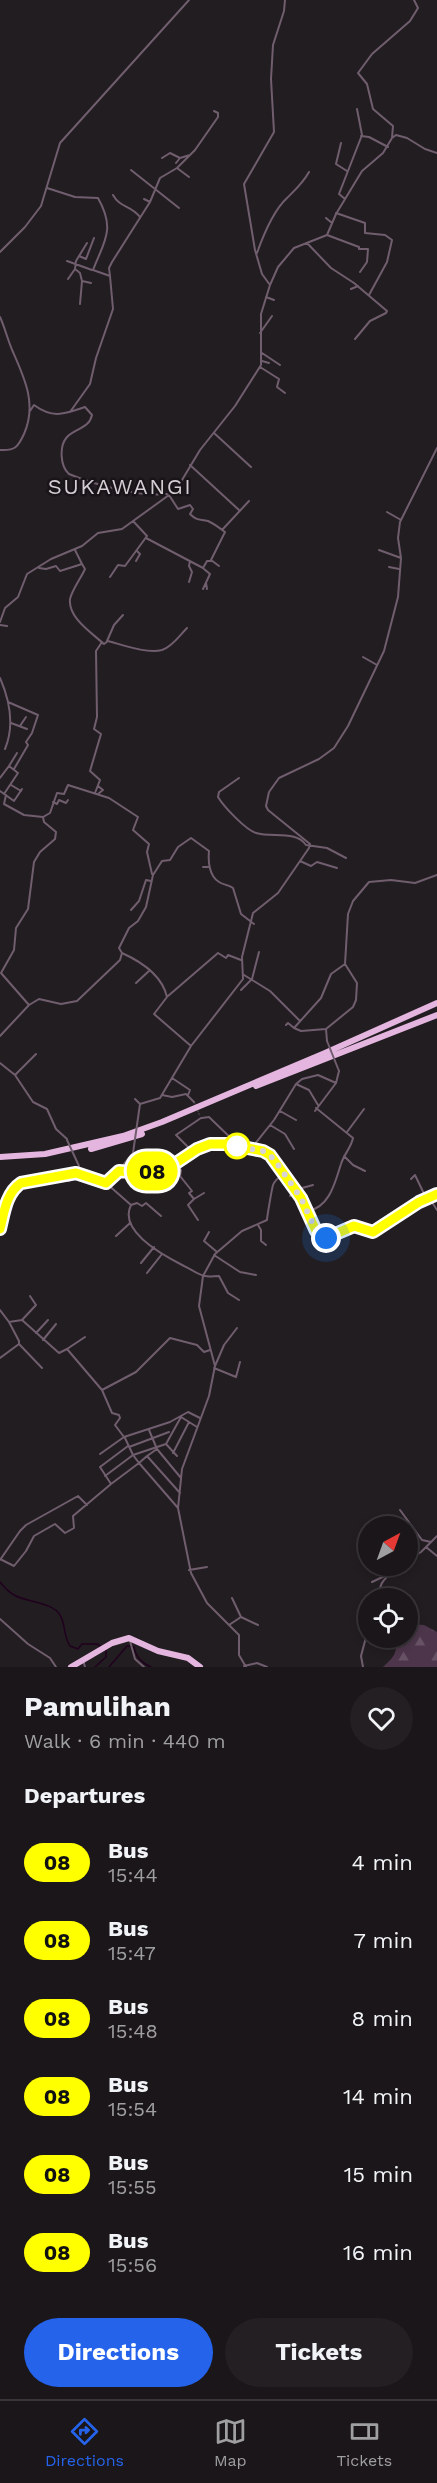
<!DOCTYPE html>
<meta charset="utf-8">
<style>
body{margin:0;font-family:"Work Sans",sans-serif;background:#231f22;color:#f1f3f6;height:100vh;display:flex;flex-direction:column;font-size:22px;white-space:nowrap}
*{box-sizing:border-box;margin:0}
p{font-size:20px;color:#9f9fa2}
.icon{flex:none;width:33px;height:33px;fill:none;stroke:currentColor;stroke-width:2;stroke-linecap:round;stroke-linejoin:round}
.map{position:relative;height:1667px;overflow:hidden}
.side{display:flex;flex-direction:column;background:#1a1619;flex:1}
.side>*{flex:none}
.badge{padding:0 12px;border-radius:20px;font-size:21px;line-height:39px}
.needle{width:39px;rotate:41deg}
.buttons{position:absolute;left:358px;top:1516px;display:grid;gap:12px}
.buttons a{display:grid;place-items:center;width:60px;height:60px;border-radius:50%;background:#1a1619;box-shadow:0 3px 9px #0003,0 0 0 2px #383538;font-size:30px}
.you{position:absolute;width:30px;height:30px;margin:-15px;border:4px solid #fff;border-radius:50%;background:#1a73e8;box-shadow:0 0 0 9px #1a73e833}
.map>.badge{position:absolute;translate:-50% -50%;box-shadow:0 0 0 3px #fff}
h2{padding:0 24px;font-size:22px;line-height:54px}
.round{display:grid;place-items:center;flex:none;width:63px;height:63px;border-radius:32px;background:#231f22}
.summary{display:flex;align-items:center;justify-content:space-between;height:102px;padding:0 24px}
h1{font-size:28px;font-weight:700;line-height:45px}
.action{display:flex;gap:12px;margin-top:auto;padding:12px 24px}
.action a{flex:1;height:69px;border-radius:36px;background:#2563eb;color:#fff;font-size:24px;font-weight:700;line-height:69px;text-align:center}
.action a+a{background:#231f22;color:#f1f3f6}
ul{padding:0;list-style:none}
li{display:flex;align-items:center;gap:18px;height:78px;padding:0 24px}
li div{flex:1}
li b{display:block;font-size:22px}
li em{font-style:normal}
li .badge{min-width:66px;font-weight:700;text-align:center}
.dock{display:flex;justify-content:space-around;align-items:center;height:84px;border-top:2px solid #383538;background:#1a1619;font-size:16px;color:#9f9fa2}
.dock a{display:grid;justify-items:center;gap:3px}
.dock .current{color:#2563eb}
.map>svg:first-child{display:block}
.forest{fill:url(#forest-firs)}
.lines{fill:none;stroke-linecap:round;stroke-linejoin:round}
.stream{stroke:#20011e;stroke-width:1.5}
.street-tunnel{stroke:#3d383c;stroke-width:2;stroke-dasharray:2 1;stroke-linecap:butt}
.street{stroke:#705e6e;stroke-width:2}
.primary{stroke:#c39dbe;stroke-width:5}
.highway{stroke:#e4b6df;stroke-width:6}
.street-bridge{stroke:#705e6e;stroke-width:2}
.line-casing{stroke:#fff;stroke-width:14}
.line{stroke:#ff0;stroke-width:9}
.walk{stroke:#d7d3d7;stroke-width:6;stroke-dasharray:0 10.8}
.stop-dot{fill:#fff;stroke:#ff0;stroke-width:3}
.labels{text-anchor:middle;stroke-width:5;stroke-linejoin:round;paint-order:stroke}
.quarter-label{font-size:22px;letter-spacing:1.5px;fill:#d4cdd3;stroke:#181418}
</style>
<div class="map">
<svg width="437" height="1667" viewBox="0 0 437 1667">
<defs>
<pattern id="forest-firs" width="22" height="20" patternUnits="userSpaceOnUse" patternTransform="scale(1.5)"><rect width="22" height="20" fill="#4d364b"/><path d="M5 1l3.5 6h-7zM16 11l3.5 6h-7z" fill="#665264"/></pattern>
</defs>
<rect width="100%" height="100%" fill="#221d21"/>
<path class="forest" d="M411,1624L424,1625L437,1632V1667H383C395,1656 397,1653 396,1638H408Z"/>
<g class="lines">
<path class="stream" d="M0,1582C4,1587 9,1592 14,1595C25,1602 53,1602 60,1615C66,1625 63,1636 70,1646L78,1649L82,1644H97L102,1647
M95,1667L106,1657V1650
M109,1667L127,1646L134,1647C135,1656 143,1664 151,1667"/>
<path class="street-tunnel" d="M194,1102L200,1116"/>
<path class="street" d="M361,136L369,137L388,147
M392,138L393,126L373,109L367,84L358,73L372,54L410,21L418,8L414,0
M341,143L336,164L347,171
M162,158L170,153L180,158
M176,163L180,158L190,155
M177,168L189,177
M131,170L179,208
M47,188L75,197L98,198C116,230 104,241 93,270L110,276L113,309L96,358L90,384L70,412
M113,195C120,208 131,205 140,217
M144,199L150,202
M345,199L339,194L362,135L357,109
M336,213L365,223V233L385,235L392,240L387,262L369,295
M326,218L332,223
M327,235L359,247V249H368L367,262L360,272
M87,243L76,261L75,269L80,273L82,281L91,283
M307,243L331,268L354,283L387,311L386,313L370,321L355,339
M0,252L25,227L41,206L60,143L189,0
M257,253C263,236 273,211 287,198C295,190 303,183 309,172
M79,256L86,259L94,238
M67,261L92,270
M110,276L109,268L112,262L150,202L160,178L177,168L195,150L218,117V113L214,111
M68,279L75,269
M270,285L278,267L294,248L327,235L336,214L362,171L383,153L392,138L396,135L407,138L425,149L437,153
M351,289L358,286
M266,297L274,300
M80,304L82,281
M0,317C5,328 8,341 13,352C25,379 37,405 24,434C18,447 15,451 0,450
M260,333L272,316
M262,353L280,365
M262,361L269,363
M260,367L279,379L277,387L285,393
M30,411L34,405C53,419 64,414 85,407L92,415C89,429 75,428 67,437C59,446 60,466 69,474C95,485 140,497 167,494
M214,433L251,467
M190,465L239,510
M169,495L178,509L190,505L193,509L190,514C197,521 199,519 208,521C213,523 221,529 225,532L211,560L219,566
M387,512L401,520
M222,530L249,501
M146,538L203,568L207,561H211
M75,550L82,564
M379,550L401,558
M136,561L140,554L137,551
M389,567L399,569
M39,568L46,569L56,566L60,571L82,564L85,569C81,578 72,590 70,599C68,618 92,633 104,644L108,641C123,645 147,654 162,650C172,647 180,635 187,628
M110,577L118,565L125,566L147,536L133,521
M189,582L192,572L189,566L190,561
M206,583L207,589
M203,589L210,574L204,569
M0,622L5,608L18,597L27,574L51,559L82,546L98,533L122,529L169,495L179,485L200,450L235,406L261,365V314L270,285L262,274L255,250L244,184L274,132L271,79L273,45L284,11L285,0
M0,625L7,626
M107,641L114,625L123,615
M363,657L377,665
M0,678C10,701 15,725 5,749
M8,702L38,715L32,733L26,742L28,745L14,769
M11,723L27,729
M20,726L26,717
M0,778L9,766
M239,778L219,792L218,797C224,807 246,830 256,833C272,838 296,830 306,845L327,848L346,858
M11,785L21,791
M98,786L103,790L98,794
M0,791L14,801L22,789
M95,793L100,780L90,771L101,734L94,729L97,717L96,651L102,642
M4,794L18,773L9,766L17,753
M6,795L4,804L24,815L43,817L44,822L56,832L55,839L40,852L34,862L28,909L16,928L14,950L1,973L29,1005
M53,802L57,804L59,800L66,803L68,800
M43,817L50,813L57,793L64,794L68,785L109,798L138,817L133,830L149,844L147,852L152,874
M300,861L311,866L317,862L337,868
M203,867H209
M131,910L139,901L146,880L151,881
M122,953L119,948L129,928L138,921L146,907L153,875L162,861L170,860L178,847L191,838L209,851C208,861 209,876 219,882C224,885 229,885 233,888L241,914L254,924
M244,975L270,991L300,1021
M136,983L150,970
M241,990L252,979L259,952
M168,996L218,953L226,958L228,955L241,960
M286,1025L288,1023L294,1028
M326,1029L301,1031L294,1028L321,998L331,974L345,964
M0,1036L29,1005L39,999L61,1004L77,1001L120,960L122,953C142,962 162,975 167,997L154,1014L191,1046
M327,1041L326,1029L353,1007L356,1000L357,983L345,964L348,914L353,901L369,882L391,880L415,883L437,875
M0,1063L15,1075L33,1102L47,1109L56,1129L67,1139
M15,1075L36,1054
M172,1078L190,1090L188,1095
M296,1084L309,1090L318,1105
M162,1095L172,1097L186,1094L194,1102
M135,1099L140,1104
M280,1111L296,1120
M315,1111L336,1083L339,1071
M138,1118L140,1104L160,1098L191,1046L243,979L242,957L253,913L278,893L309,848L310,844L268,810L266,806L269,792L279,778L319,759L334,748L348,726L384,651L398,597L401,558L398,538L400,522L437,448
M202,1118L209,1117L238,1145
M270,1125L285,1134L294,1149
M347,1132L364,1109
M251,1149L274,1120L296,1084L302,1079L318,1075L336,1083
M192,1151L176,1135L201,1118
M344,1156L353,1165L365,1171
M178,1167L181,1170L180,1176L192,1191L189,1193L194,1199L188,1205L198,1220
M120,1169L133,1153
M57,1179L69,1181
M411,1179L415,1175L426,1198
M106,1183L131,1205C118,1231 164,1256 184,1266C191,1269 198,1275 205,1276C209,1277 214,1276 219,1276L228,1293L239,1300
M290,1196L302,1188L313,1185
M194,1199L204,1193
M430,1199L437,1210
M131,1205L137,1203L142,1206L146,1203L161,1216
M308,1211C330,1207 335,1182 341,1164C344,1154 351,1148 353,1138L316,1108
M258,1225L261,1230V1241L266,1245
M209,1232L204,1241L217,1252
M116,1236L130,1223
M214,1255L240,1272L256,1275
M141,1263L154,1247
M147,1273L162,1254
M0,1310L9,1322L22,1320L59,1353L67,1349L102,1390L112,1413L119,1415L120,1418L115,1425L124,1437
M22,1320L36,1305L30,1296
M9,1322L19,1341V1344L42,1368
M36,1333L48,1320
M43,1340L56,1324
M67,1349L85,1337
M0,1358L19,1344
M215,1366L224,1345L237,1328
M214,1368L236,1377L240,1362
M102,1390L136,1372L170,1338L197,1345L204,1352L210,1350
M149,1430L157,1449L181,1478
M125,1438L133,1455L166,1444
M129,1447L169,1432
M173,1453L189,1422
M100,1454L124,1437L170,1422L188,1412L200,1418
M147,1456L157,1449
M177,1456L166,1444L181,1417L197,1427
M105,1476L133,1455L139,1463L111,1484L100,1467L128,1446
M178,1508L139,1463L147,1456L180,1493
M400,1510L422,1540L431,1542
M426,1547L437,1556
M0,1560L20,1531L26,1525L78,1496L87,1505
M2,1560L14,1566L26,1551L34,1536L55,1524L65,1533L74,1528L73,1516L111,1484
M408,1560L421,1552L437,1536
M189,1570L207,1567
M372,1582L389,1574
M232,1598L241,1617
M380,1599C377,1581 387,1578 398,1566
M0,1619L28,1644L50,1658L56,1667
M229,1625L241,1617L258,1625
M130,1641L135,1659L144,1667
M83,1660L85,1667
M244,1666L257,1663L267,1667
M246,1667L239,1655V1635L207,1603L191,1573L178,1508L182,1469L209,1396L215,1366L199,1306L203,1276L215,1254L242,1231L267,1220C267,1217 272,1188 273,1185C275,1180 279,1177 284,1174
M363,1667L361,1656L369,1626"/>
<path class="primary" d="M0,1229C4,1213 6,1193 21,1183L76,1173L106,1183L119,1171L143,1173L165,1168L176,1165L201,1147L215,1143L263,1151L274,1159L301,1198L316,1231L324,1238L333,1237L354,1226L373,1232L419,1202L437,1194"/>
<path class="highway" d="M256,1086L437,1015
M91,1149L142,1134
M0,1157L45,1154L123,1136L162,1122L325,1053L437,1003
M71,1667L112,1643L129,1638L158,1651L188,1658L200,1667"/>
<path class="street-bridge" d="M327,1041L339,1071
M67,1140L79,1166
M133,1153L138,1118"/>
</g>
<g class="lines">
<g class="line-casing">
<path id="line" d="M0,1229C4,1213 6,1193 21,1183L76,1173L106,1183L119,1171L143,1173L170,1167L197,1149L210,1144H227L263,1151L270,1155L301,1198L316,1231L326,1238L354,1226L373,1232L419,1202L437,1194"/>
</g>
<use href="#line" class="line"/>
<path class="walk" d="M237,1146H234L263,1151L274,1159L301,1198L316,1231L326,1238"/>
</g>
<circle class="stop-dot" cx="237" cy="1146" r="12"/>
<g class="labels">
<g class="quarter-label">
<text x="120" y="494">SUKAWANGI</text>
</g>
</g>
</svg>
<div class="buttons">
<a><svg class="needle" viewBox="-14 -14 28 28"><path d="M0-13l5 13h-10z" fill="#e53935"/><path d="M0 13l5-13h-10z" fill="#9f9fa2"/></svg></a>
<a><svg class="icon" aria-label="locate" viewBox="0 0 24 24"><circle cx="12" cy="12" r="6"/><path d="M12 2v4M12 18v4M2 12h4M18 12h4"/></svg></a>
</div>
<div class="you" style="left:326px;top:1238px"></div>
<b class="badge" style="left:152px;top:1171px;background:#ff0;color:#111">08</b>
</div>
<section class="side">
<div class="summary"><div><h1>Pamulihan</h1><p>Walk · 6 min · 440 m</p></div><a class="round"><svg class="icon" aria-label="heart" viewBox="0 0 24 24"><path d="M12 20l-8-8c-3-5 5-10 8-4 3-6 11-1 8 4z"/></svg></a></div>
<h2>Departures</h2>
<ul>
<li><span class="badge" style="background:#ff0;color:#111">08</span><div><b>Bus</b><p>15:44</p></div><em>4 min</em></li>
<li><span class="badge" style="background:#ff0;color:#111">08</span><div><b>Bus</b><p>15:47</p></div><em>7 min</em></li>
<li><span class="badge" style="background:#ff0;color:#111">08</span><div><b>Bus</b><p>15:48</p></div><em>8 min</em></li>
<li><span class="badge" style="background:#ff0;color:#111">08</span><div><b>Bus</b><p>15:54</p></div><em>14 min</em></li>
<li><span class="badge" style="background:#ff0;color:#111">08</span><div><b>Bus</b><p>15:55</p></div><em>15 min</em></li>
<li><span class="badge" style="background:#ff0;color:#111">08</span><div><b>Bus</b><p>15:56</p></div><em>16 min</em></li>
</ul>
<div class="action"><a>Directions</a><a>Tickets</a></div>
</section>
<nav class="dock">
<a class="current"><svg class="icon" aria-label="directions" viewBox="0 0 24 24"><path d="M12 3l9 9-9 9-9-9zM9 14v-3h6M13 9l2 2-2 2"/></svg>Directions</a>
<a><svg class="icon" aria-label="map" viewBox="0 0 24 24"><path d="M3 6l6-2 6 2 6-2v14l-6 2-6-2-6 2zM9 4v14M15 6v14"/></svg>Map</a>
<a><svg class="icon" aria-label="tickets" viewBox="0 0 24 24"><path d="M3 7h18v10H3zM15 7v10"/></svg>Tickets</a>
</nav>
